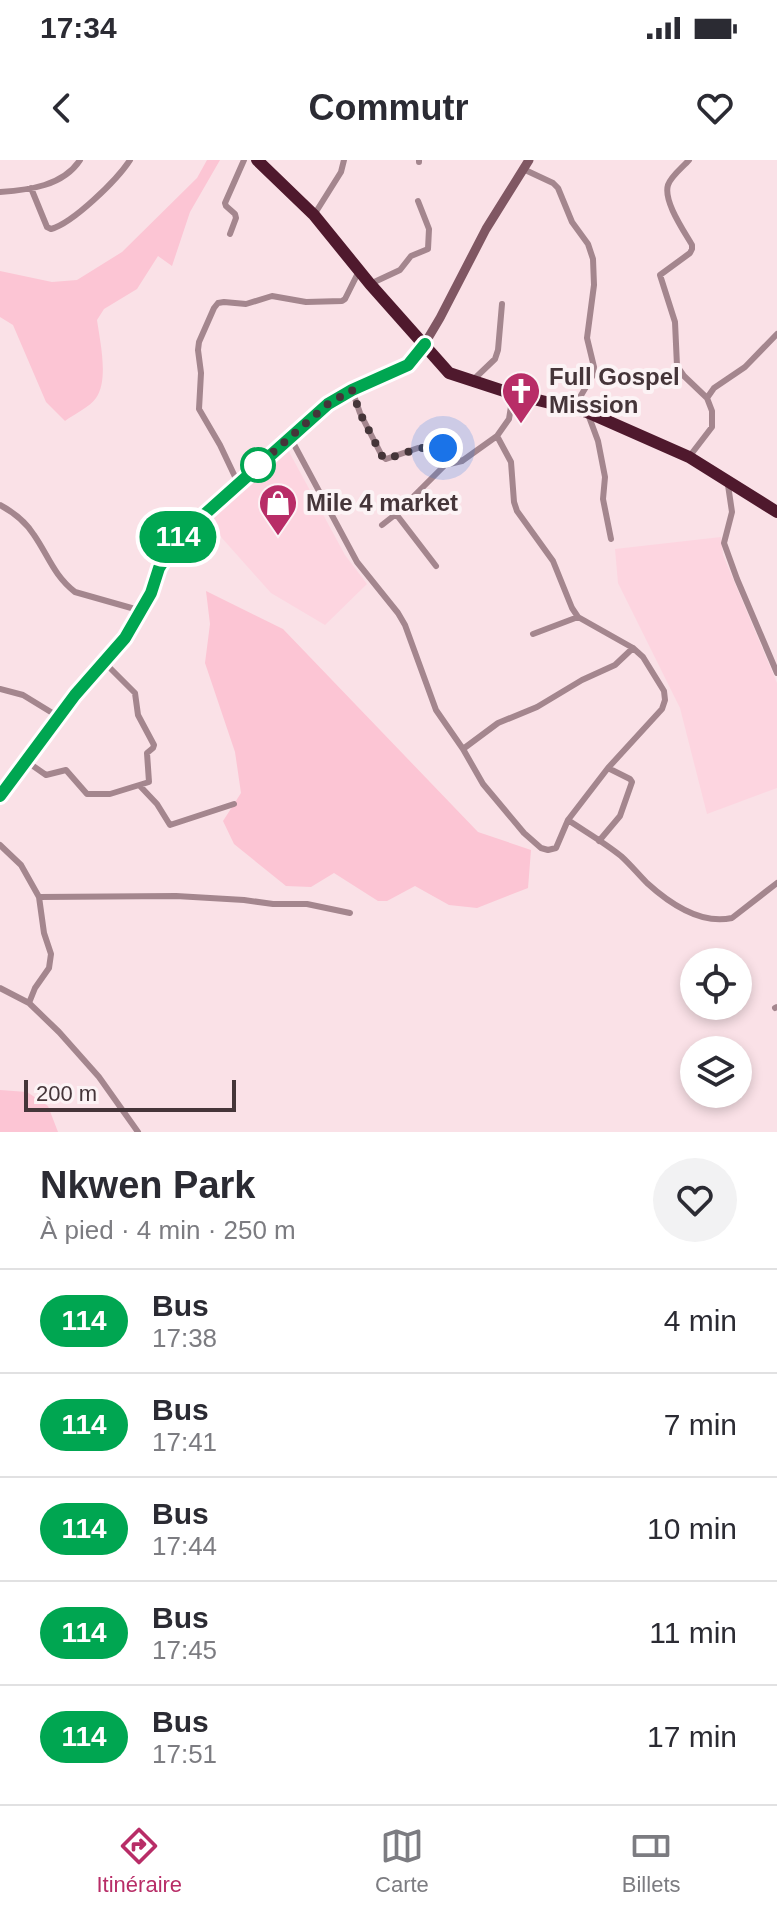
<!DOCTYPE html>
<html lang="fr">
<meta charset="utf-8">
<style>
body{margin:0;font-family:Arial,sans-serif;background:#f2f2f3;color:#2b2b33;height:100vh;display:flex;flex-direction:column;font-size:30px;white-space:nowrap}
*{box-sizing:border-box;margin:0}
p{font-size:26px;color:#7c7c81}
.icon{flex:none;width:44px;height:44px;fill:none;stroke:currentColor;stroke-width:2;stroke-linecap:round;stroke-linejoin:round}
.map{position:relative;height:972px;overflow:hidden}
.drawer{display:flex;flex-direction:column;background:#fff;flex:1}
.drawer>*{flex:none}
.badge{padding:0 16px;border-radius:26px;font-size:28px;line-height:52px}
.tools{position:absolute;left:680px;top:788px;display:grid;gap:16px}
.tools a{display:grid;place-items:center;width:72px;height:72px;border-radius:50%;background:#fff;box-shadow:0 4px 12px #0003;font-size:40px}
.scale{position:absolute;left:24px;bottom:20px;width:212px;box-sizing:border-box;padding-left:8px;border:4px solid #453539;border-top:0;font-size:22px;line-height:28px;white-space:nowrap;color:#453539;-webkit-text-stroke:6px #fcf3f5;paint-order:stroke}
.you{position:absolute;width:40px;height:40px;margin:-20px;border:6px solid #fff;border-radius:50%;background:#1a73e8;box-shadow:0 0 0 12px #1a73e833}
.map>.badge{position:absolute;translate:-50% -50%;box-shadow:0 0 0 4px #fff}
.round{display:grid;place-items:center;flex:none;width:84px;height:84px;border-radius:42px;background:#f2f2f3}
.summary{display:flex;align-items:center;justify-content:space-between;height:136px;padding:0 40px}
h1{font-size:38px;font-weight:600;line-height:60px}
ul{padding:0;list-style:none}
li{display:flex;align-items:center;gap:24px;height:104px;padding:0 40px;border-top:2px solid #e1e1e2}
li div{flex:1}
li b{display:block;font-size:30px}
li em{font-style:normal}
li .badge{min-width:88px;font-weight:700;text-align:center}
.status{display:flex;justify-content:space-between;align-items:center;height:56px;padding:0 40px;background:#fff;direction:ltr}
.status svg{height:22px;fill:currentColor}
header{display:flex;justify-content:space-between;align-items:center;height:104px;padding:0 40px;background:#fff;font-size:36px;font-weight:600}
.menu{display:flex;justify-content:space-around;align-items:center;height:112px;border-top:2px solid #e1e1e2;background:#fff;font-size:22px;color:#7c7c81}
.menu a{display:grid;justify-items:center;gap:4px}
.menu .active{color:#b82d67}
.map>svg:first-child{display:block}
.built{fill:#fdd5e0}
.green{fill:#fcc5d4}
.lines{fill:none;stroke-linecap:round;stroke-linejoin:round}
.street{stroke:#a4868e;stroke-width:6}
.secondary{stroke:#805763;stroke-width:9}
.highway{stroke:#4f192d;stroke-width:12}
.line-casing{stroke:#fff;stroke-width:18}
.line{stroke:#00a651;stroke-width:12}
.walk{stroke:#453539;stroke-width:8;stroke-dasharray:0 14.4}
.stop-dot{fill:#fff;stroke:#00a651;stroke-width:4}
.labels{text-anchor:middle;stroke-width:8;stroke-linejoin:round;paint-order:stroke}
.poi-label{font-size:24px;font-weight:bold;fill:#453539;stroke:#fcf3f5;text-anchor:start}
</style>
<div class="status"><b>17:34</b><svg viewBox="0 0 49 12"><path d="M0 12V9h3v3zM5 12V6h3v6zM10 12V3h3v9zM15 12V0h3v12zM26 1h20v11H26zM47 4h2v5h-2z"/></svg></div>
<header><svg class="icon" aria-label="back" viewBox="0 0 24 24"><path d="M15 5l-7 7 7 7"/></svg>Commutr<svg class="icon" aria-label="heart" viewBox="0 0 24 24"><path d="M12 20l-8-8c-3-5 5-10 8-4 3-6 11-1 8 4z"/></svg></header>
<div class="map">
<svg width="777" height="972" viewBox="0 0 777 972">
<rect width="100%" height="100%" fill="#fae1e7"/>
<path class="built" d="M287,288L345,395L367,424L325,465L271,433L205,359Z
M721,377L723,395L777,523V628L707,654L680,548L618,423L615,389Z"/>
<path class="green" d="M207,0H220L190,52L172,106L158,96L137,129L104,149L97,160C100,181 109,220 96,238C91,246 73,255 65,261L46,242L13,165L0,157V111L52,122L77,120L122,92L197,18Z
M206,431L283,469L478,672L531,690L528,728L477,748L449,745L415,726L387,741H378L334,713L311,727L286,726L234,684L223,661L241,633L235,592L205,503L210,464Z
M0,930L27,932L48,946L58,972H0Z"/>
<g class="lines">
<path class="street" d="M419,2V0
M523,9L553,23L558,28L572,62L588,84L593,99L594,125L587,178L594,207L593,215L573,249
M31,28L47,67L51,69C73,63 117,20 130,0
M0,32C29,30 63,26 80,0
M314,55L341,12L344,0
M230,74L236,58L235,54L226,46L225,43L244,0
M370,124L400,110L411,96L428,89L429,69L418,41
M472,221L495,199L498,190L502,144
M352,230L360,253L382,296L386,299L418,288L439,286L455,298L462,301
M707,238L714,228L745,207L777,174
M588,254L598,281L605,317L603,339L611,379
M290,277L357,402L398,453L405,465L436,550L463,589L483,624L524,673L541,688L548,690L556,688L568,660L608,608L662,549L665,540L664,531L643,497L633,488L578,457L572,448L553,401L517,351L514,342L511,302L497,276
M689,297L712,267V251L707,238L684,216L677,206L675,162L660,115L690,93L692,89V85C684,71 663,41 668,25C671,16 683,7 689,0
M238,323L220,285L199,249L201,213L198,190L199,182L214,148L218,143L224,142L246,144L272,136L306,142L342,141L345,139L358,113
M728,325L732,352L724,383L737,419L777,513
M0,345C13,352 26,362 34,375C48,395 54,416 75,432L142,451
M396,354L436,406
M382,365L396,354L445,305L462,301L497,276L509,259L513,234
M533,474L578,457
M0,529L23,535L59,557
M463,589L498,563L537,547L582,520L615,505L633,488
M26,601L46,615L66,610L87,634H110L149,622L147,593L153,588L154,585L138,555L135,533L104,502
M140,626L157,644L170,665L234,644
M568,660C586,672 605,683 621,696C630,704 638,714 647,723C669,743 701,765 732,758L777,723
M599,681L620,656L632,622L630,619L608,608
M0,685L21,705L39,737L44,773L51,794L49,808L35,828L29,843
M39,737L176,736L244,740L273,744H307L350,753
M0,828L29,843L59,872L99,917L138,972
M775,848L777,847"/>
<path class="secondary" d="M0,636L75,535L125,478L151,433L162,402L177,379L328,244L352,230L408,205L418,195L440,158L486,69L529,0"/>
<path class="highway" d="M257,0L314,55L370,124L449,213L513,234L587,252L689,297L777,352"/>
</g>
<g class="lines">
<g class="line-casing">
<path id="line" d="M0,636L75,535L125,478L151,433L159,408L177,379L328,244L352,230L408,205L425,184"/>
</g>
<use href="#line" class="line"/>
<path class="walk" d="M258,305L255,308L328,244L352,230L360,253L382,296L386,299C405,294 422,284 443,288"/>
</g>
<defs>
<g id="church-pin" transform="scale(2)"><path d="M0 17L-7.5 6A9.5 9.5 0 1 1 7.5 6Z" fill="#b82d67" stroke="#fcf3f5"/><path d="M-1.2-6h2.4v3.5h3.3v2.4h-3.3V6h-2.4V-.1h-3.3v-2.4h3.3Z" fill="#fff"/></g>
<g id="shop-pin" transform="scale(2)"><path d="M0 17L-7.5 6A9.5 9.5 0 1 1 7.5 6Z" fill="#b82d67" stroke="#fcf3f5"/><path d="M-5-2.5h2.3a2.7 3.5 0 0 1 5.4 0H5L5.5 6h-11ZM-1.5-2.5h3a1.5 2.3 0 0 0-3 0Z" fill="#fff"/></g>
</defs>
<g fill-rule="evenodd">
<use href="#church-pin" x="521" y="231"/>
<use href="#shop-pin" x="278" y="343"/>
</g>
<circle class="stop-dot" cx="258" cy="305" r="16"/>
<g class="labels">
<g class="poi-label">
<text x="549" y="225">Full Gospel<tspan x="549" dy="28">Mission</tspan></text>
<text x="306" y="351">Mile 4 market</text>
</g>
</g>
</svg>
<div class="tools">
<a><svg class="icon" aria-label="locate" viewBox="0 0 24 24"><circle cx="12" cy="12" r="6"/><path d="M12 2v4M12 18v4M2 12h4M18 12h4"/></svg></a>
<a><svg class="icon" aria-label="layers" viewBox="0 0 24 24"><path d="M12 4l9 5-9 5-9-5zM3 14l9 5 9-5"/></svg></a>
</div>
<div class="scale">200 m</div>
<div class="you" style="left:443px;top:288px"></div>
<b class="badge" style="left:178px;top:377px;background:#00a651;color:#fff">114</b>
</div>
<section class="drawer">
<div class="summary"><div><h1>Nkwen Park</h1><p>À pied · 4 min · 250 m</p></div><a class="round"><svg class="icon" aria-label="heart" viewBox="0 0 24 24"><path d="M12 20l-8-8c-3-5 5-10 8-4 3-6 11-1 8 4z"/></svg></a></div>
<ul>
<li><span class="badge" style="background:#00a651;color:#fff">114</span><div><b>Bus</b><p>17:38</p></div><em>4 min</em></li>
<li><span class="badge" style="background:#00a651;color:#fff">114</span><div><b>Bus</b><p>17:41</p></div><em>7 min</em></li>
<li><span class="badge" style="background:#00a651;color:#fff">114</span><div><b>Bus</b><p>17:44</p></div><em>10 min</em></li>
<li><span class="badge" style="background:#00a651;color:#fff">114</span><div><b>Bus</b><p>17:45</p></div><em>11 min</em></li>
<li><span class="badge" style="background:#00a651;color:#fff">114</span><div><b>Bus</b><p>17:51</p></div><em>17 min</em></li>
</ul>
</section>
<nav class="menu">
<a class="active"><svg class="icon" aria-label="directions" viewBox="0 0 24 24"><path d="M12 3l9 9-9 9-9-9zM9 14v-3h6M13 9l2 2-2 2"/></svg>Itinéraire</a>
<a><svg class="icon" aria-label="map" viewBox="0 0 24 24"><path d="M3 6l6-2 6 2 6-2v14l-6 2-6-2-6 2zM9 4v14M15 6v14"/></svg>Carte</a>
<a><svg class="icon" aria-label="tickets" viewBox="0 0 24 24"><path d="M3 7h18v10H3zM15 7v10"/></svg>Billets</a>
</nav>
